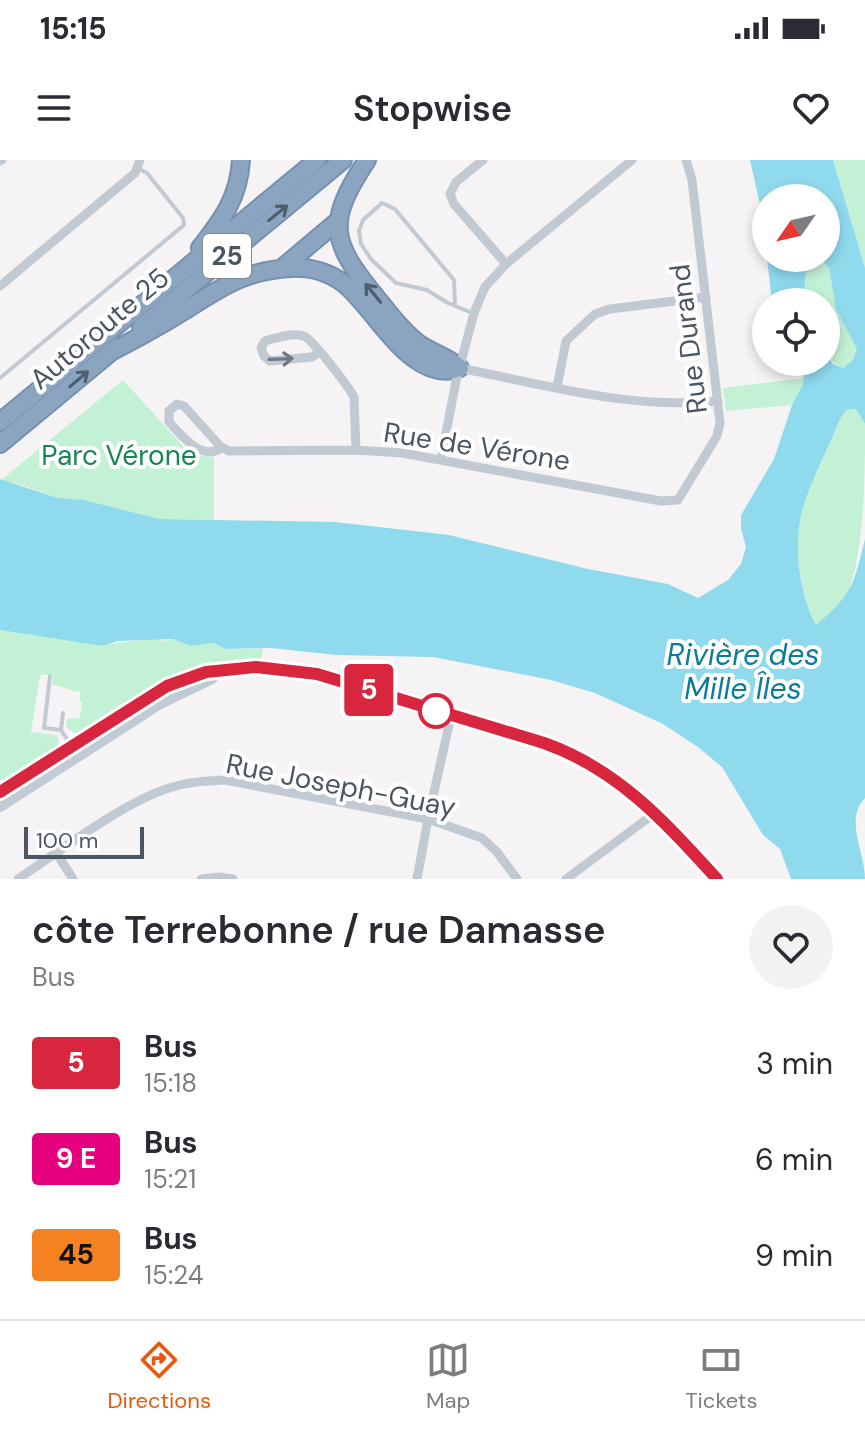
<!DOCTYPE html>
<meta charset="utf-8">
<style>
body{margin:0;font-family:"DM Sans",sans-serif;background:#f2f2f3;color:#2b2b33;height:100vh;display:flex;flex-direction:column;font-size:30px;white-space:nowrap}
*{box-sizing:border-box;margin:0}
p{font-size:26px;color:#7c7c81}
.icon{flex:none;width:44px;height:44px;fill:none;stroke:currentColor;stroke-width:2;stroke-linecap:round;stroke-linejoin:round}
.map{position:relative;height:719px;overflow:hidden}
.drawer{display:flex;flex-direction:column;background:#fff;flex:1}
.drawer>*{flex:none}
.badge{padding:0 16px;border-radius:6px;font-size:28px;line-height:52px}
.needle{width:52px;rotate:236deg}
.tools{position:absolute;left:752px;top:24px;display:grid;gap:16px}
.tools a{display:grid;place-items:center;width:88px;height:88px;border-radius:50%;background:#fff;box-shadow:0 4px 12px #0003;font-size:40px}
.scale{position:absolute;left:24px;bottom:20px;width:120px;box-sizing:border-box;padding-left:8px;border:4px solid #4a5661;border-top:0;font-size:22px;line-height:28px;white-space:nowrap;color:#4a5661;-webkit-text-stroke:6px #fff;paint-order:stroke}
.map>.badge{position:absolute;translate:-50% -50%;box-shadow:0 0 0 4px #fff}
.round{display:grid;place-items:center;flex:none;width:84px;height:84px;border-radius:42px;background:#f2f2f3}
.headline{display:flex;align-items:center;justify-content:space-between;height:136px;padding:0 32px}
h1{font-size:38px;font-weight:600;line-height:60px}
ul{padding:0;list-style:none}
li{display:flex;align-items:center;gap:24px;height:96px;padding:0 32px}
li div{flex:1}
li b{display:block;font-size:30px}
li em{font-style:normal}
li .badge{min-width:88px;font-weight:700;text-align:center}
.status{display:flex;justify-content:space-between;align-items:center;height:56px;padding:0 40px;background:#fff;direction:ltr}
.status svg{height:22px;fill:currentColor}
header{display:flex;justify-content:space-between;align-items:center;height:104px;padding:0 32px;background:#fff;font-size:36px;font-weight:600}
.tabs{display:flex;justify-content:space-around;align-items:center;height:112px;border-top:2px solid #e1e1e2;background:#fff;font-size:22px;color:#7c7c81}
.tabs a{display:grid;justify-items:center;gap:4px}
.tabs .current{color:#ea580c}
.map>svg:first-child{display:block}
.green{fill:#c3f1d5}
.water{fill:#90daee}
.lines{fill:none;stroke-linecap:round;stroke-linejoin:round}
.motorway-casing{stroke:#7690ad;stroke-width:20}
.service{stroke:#c1cad2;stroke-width:4}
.minor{stroke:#c1cad2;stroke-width:9}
.secondary{stroke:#c1cbd6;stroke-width:12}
.motorway{stroke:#8ba5c1;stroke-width:16}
.oneway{stroke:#505e6b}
.oneway2{stroke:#6e7983}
.line-casing{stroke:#fff;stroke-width:18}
.line{stroke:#d7263d;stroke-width:12}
.stop-dot{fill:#fff;stroke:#d7263d;stroke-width:4}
.labels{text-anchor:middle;stroke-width:8;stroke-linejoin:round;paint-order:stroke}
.shield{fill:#fff;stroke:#808990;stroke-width:2}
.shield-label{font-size:26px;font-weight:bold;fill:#4a5661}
.street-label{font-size:28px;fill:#4a5661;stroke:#fff}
.park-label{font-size:28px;fill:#17864f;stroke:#fff}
.water-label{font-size:30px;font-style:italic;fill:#0c7c9b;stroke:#fff}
</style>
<div class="status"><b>15:15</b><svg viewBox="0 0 49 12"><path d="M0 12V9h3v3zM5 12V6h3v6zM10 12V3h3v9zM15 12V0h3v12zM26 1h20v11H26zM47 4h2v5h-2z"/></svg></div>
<header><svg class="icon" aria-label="menu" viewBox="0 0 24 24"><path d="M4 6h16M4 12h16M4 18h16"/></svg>Stopwise<svg class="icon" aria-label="heart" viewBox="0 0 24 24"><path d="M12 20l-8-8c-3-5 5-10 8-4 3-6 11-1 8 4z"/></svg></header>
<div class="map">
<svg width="865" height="719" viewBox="0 0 865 719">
<rect width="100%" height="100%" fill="#f5f3f3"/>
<path class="green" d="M833,0H865V108L863,102Z
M814,98H820L829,108L836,149L858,189L853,200L843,208C818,198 826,165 826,142H808C803,123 803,115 814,98Z
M804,218L799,234L792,245L726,251L723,228Z
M123,220L184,287L201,296L214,297V360L159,359L139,355L84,340L58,338L25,326L1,320Z
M856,249L865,264C865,315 865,399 844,441C837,450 825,458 816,466C800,433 792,387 802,351C811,320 828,289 840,259L846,250Z
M0,470L102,486C120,481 139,482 158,478L160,481L173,479L191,486L209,482L226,489H263L261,500H233L188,509L157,523L77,575L66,567L67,559L80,558L82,542H80V532C69,531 65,526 52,525L53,515H40L31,572L57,575L59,586L3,621L0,620Z"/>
<path class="water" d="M750,0H833L865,108V264L856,249L846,250L840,259C828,289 811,320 802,351C793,386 799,434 816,465C852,435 854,424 865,379V638C844,659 865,693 865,719H791L780,689L763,675L722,607L698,587L663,564L595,533L551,520L433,497L336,495L271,488L226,489L213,483L191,486L173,479L118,481L102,486L0,470V319L58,338L84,340L159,359L335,362L449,375L588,409L668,424L698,438L728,420L741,404L746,387L741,369V355L774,299L792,245L802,226L804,218L801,202H826V193L833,204L843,208L853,200L857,189L836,149L829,108L820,98H826V38H766V90L761,49Z
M767,98H814C803,115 803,123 808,142H772Z"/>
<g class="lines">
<g class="motorway-casing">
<path id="motorway" d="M200,88C222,60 239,37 241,0
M282,108L339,60
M141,167L343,0
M111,192C130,182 150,171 169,160C214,134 236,111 291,108C310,107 328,112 343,123C375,147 411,226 460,208C448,196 431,193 418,183C401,170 389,153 376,137C330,81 326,62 367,0
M0,262L317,0
M0,284L117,187"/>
</g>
<path class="service" d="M455,146L454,120L395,49L382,43L363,60L359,71L361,84L371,99L396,123L427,130L448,143L472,153
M0,218L184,65L183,58L147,13L139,9
M50,516L44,568L61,570
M63,553L61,570L70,584"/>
<path class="minor" d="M483,0L456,22L450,34L454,44L506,104
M0,1L2,0
M0,126L135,13L140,0
M319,192L312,197L270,201L264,196L261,188L265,181C275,178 294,172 304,176C312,179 349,227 354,237L356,290
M460,208C545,225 631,250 718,241
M557,227L566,181L595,154L610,149L706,137
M222,288C201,301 183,277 169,262V251L177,244L184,246L220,286L229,291L356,290L402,293L661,341L678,340L717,276L720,263L692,20L686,0
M441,299L456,221L474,153L485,127L506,104L632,0
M57,694L73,719
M18,719C60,691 122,643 169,628C187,622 206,621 225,620L428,659L482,678L497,692L517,719
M201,719L220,717L233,719
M417,719L428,659L451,556
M566,719L655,653"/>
<path class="secondary" d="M0,632C37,610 72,586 108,562C135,545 162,526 193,516C235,503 285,506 326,517L544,583L582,598L613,618L647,645L717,719
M0,646L160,543L212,518"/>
<use href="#motorway" class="motorway"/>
</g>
<defs><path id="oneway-shaft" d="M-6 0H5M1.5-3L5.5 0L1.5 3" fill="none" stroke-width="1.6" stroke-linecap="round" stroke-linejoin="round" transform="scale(2)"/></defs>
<g class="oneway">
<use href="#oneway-shaft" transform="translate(278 53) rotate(-39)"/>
<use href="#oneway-shaft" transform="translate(373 133) rotate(-129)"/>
<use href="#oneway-shaft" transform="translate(79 219) rotate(-40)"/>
</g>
<use class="oneway2" href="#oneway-shaft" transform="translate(281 199) rotate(-2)"/>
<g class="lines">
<g class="line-casing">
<path id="line" d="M0,632L167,526L206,512L256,507L317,514L544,583C618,609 666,663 717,719"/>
</g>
<use href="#line" class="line"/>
</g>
<circle class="stop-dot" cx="436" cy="551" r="16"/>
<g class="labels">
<rect class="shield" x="203" y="74" width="48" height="44" rx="6"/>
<g class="shield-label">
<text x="227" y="105">25</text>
</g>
<g class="street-label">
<text transform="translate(99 168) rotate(-40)" y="10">Autoroute 25</text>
<text transform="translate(688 179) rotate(-97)" y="10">Rue Durand</text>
<text transform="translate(477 286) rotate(9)" y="10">Rue de Vérone</text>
<text transform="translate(341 625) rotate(11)" y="10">Rue Joseph-Guay</text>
</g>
<g class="park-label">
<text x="119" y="305">Parc Vérone</text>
</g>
<g class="water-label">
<text x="743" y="505">Rivière des<tspan x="743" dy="34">Mille Îles</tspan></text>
</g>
</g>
</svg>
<div class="tools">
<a><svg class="needle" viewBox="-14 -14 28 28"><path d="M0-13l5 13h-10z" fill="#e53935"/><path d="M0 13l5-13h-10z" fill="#7c7c81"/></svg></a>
<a><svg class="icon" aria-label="locate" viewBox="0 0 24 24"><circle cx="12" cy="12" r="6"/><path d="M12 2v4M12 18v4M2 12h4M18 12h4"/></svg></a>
</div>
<div class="scale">100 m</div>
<b class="badge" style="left:369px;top:530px;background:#d7263d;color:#fff">5</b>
</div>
<section class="drawer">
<div class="headline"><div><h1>côte Terrebonne / rue Damasse</h1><p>Bus</p></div><a class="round"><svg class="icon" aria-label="heart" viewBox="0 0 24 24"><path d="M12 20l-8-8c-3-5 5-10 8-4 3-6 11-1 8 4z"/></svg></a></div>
<ul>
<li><span class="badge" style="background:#d7263d;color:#fff">5</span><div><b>Bus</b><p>15:18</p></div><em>3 min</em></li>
<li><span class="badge" style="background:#e6007e;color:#fff">9 E</span><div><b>Bus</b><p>15:21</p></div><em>6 min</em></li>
<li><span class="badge" style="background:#f58220;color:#111">45</span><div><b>Bus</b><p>15:24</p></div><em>9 min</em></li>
</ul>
</section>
<nav class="tabs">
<a class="current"><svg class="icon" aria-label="directions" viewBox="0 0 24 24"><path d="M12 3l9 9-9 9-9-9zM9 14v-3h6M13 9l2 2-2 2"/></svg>Directions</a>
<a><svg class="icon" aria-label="map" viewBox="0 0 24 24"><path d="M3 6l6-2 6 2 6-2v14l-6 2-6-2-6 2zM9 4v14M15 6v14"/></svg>Map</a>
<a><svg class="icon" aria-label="tickets" viewBox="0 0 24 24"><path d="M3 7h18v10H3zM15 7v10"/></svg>Tickets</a>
</nav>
